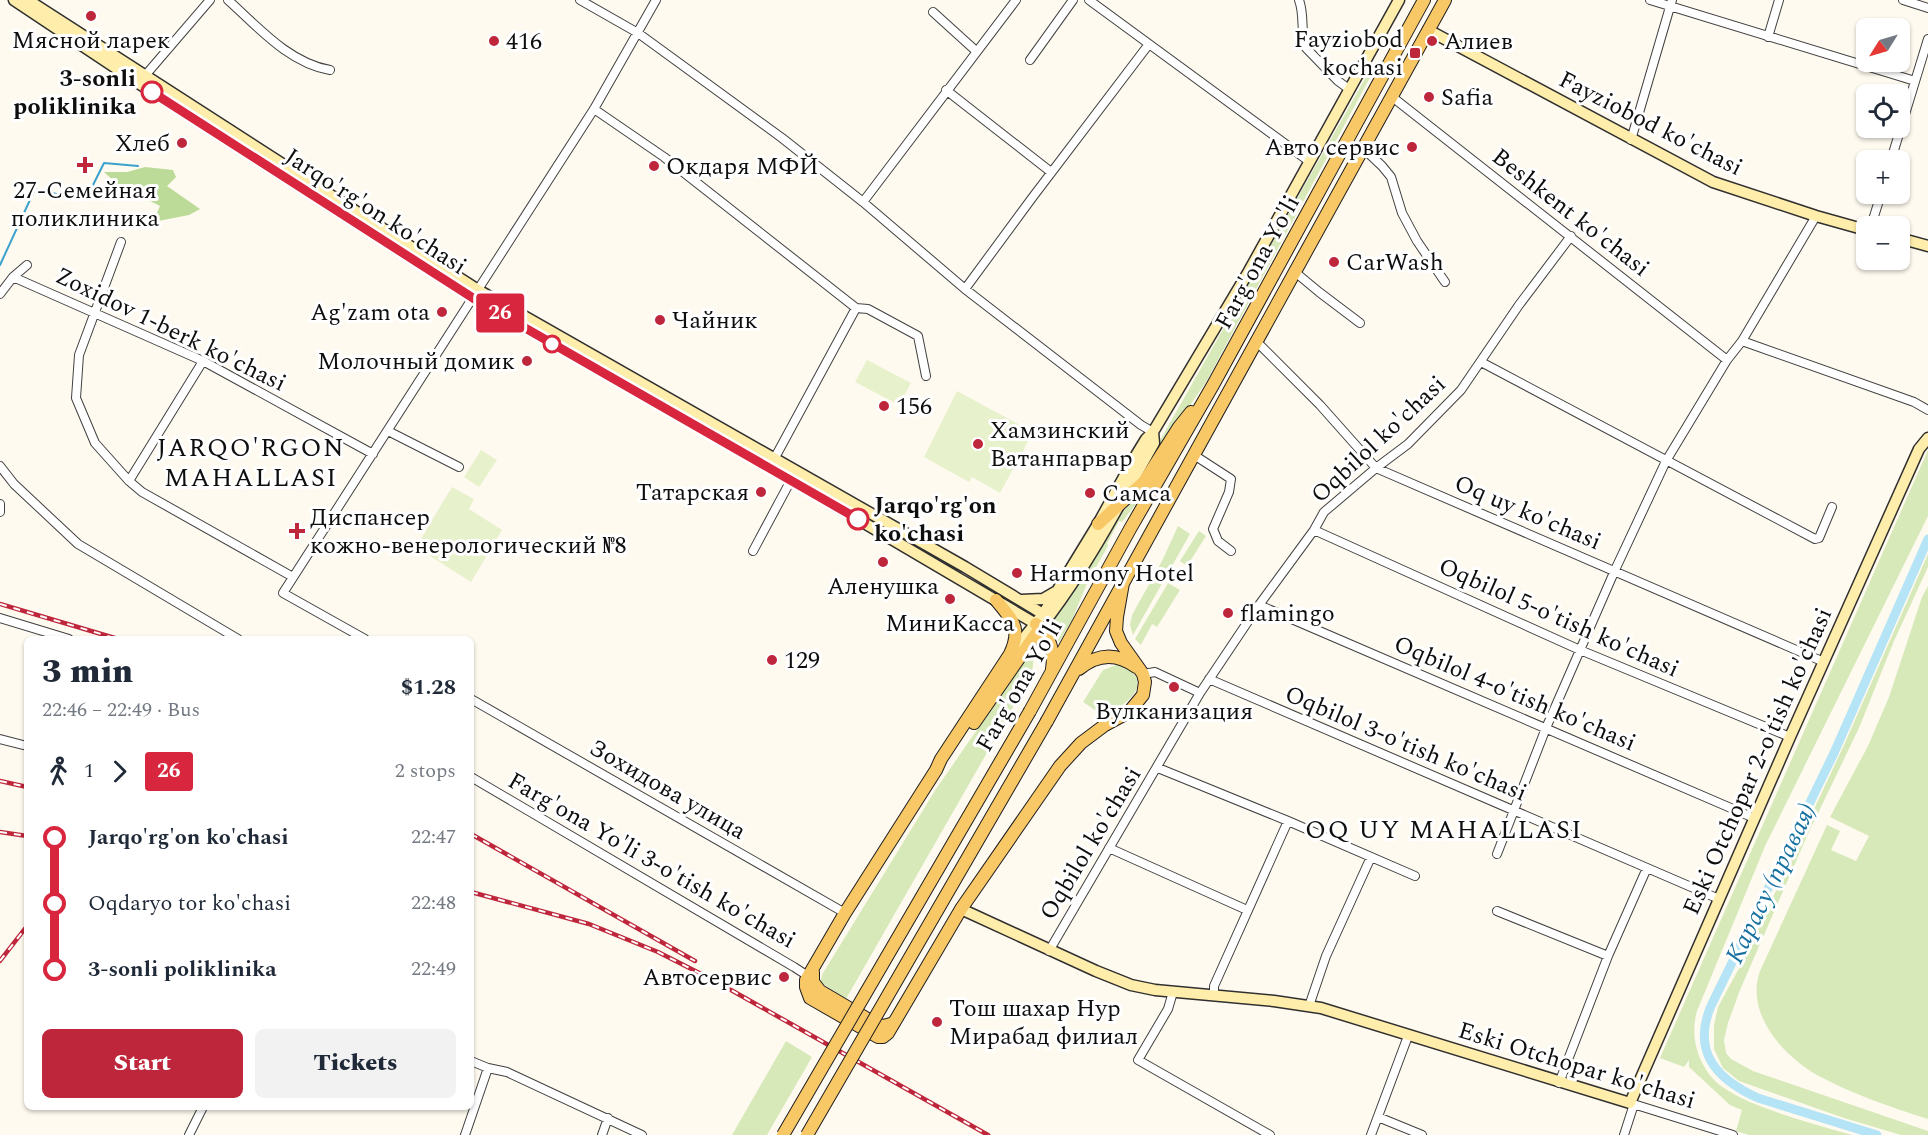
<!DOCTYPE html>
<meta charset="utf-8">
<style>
body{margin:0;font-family:Spectral,serif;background:#f2f2f3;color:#1f2937;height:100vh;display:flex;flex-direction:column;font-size:22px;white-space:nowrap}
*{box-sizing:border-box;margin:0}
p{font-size:20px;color:#747a83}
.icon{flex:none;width:33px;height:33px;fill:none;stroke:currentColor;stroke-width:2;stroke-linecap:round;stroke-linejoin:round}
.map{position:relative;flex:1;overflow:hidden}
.drawer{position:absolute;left:24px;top:636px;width:450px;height:474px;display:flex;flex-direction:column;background:#fff;border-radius:9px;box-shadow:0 2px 4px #0004}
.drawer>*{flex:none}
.badge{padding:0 12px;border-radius:4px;font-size:21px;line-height:39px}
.needle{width:39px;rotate:233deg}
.buttons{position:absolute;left:1856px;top:18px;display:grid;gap:12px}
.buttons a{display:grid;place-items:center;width:54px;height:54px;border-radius:9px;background:#fff;box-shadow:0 2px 4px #0004;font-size:30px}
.map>.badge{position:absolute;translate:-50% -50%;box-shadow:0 0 0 3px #fff}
.legs{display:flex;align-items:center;gap:9px;height:66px;padding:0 18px;font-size:20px}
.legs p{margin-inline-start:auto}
.summary{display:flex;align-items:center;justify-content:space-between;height:102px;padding:0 18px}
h1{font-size:33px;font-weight:800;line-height:45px}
.cta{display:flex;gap:12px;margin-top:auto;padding:12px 18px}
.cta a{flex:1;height:69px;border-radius:9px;background:#be263b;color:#fff;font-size:24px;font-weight:800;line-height:69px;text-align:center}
.cta a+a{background:#f2f2f3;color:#1f2937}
ul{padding:0 18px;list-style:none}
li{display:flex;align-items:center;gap:21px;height:66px;font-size:22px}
li i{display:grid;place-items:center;width:9px;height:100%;margin:0 8px;background:currentColor}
li i::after{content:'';width:15px;height:15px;margin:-8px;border:4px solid;border-radius:50%;background:#fff}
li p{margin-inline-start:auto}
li:first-child i{background:linear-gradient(#0000 50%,currentColor 0)}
li:last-child i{background:linear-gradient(currentColor 50%,#0000 0)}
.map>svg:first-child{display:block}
.green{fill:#d7e9b9}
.forest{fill:#bcda98}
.pitch{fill:#e7f1cb}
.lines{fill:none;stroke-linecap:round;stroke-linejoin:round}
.stream{stroke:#3ba1cd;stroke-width:2}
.canal{stroke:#b4e4f6;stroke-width:9}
.street-casing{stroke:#414141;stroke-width:10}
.secondary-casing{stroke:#303030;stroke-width:13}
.primary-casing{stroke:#1f1f1f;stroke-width:14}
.street{stroke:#fff;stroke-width:8}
.secondary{stroke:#ffedab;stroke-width:10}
.primary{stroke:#f8c766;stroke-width:12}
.rail-casing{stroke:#be263b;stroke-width:4.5}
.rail{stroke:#fff;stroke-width:2;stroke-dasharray:7;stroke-linecap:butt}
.primary-bridge-casing{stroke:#1f1f1f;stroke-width:14;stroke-linecap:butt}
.primary-bridge{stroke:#f8c766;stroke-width:12}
.line-1-casing{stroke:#fff;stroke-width:14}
.line-1{stroke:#d7263d;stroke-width:9}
.poi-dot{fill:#be263b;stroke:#fff;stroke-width:2}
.stop-1-dot{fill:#fff;stroke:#d7263d;stroke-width:3}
.labels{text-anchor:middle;stroke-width:6;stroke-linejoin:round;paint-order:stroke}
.poi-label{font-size:24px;fill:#0e0e0e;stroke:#fff;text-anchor:start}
.stop-label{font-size:24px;font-weight:bold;fill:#0e0e0e;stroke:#fff;text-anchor:end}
.street-label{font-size:24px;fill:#0e0e0e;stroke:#fff}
.neighbourhood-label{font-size:26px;letter-spacing:1.5px;fill:#0e0e0e;stroke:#fff}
.water-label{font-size:26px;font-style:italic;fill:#1771a0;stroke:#fff}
</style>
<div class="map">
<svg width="1928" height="1135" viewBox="0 0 1928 1135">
<rect width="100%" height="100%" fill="#fffaef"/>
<path class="green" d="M1370,70L1373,72L1206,382L1133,488Z
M1928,450V516L1766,844L1697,1011C1689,1037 1699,1069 1721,1086C1751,1108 1815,1124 1852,1135H1749L1736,1131L1742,1110L1730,1105L1689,1067V1060L1684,1067L1660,1058Z
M1153,477L1142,496L1122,522L1119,521L1107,544L1108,546L1088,581L1072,620L1059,642L1050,625L1082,577L1114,522Z
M1178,526L1190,534L1133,635L1130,625L1132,615L1162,561Z
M1199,531L1206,536L1187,566L1180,561Z
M1928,554V567L1894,641L1859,728L1808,834L1740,990L1728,1023L1724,1040L1726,1053L1731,1059L1753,1071L1928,1131V1135H1901L1844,1118L1739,1081L1723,1068L1714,1049V1025L1718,1007L1744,959L1844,745Z
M1168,583L1180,590L1157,627L1152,624L1141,645L1135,639Z
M1928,586V1119C1890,1107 1852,1094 1817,1075C1782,1055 1745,1013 1760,971L1827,825L1840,831L1831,850L1856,861L1869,836L1830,817L1868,746L1889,697L1922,597Z
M1035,646L1032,674L846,999L820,982L823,973L936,789Z
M1119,664C1158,681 1127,705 1104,716L1083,702L1103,670Z
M786,1041L812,1057L767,1135H732Z"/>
<path class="forest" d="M145,167L173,170L176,177L167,186L200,209L189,215L153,222L160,206L117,184L104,172H127Z"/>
<path class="pitch" d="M867,360L911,383L899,405L855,382Z
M957,391L1033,432L1000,493L972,477L969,482L924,457Z
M481,450L497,460L479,487L464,477Z
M452,487L474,499L469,509L502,530L471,582L416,547Z"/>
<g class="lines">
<path class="stream" d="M0,265L35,189L65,196L89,193L104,163L138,166"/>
<path class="canal" d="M1877,1135L1758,1098C1718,1080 1691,1053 1711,1006L1834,753L1928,539"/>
<g class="street-casing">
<path id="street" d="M228,0C258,27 289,63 330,70
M580,0L638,33L782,138L863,202L965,289L1141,425L1153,432
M1089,0L1310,162
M1299,0C1305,16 1300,32 1306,48L1338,81L1349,89
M1650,0L1915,81
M1903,0L1928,8
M933,12L976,51
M1768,37L1779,0
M1030,60L1073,0
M143,78L210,0
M946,90L1051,172
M1391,96L1727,360
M594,109L664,157L856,308L868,309L918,336L926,376
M1631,140L1672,0
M1363,148L1382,166L1391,177L1402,213L1417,241L1445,282
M1891,160L1928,39
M863,202L1016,0
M1871,226L1881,194
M121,242L79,355L76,398L95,443L129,481L142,492L293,577
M1295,272L1319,292L1360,323
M13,277L203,361L373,454
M965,289L1032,198L1149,44
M0,294L13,277L27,265
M1742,341L1914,402L1928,410
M1257,342L1320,405L1376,468L1824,662
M1481,362L1815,539L1819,538L1832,507
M388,431L459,467
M1194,455L1231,479L1229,492L1213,529L1218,541L1231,551
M772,463L856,308
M0,466L14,484L78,544L238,639
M129,481L203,361
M0,504V512
M1314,530L1580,650L1790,737
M753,551L791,480
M1259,605L1754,818
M0,618L69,639
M365,639L283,593L594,109L656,0
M1143,674L1155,672L1200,693
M1209,679L1719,899
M471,699L845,913
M0,739L27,746
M1158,768L1288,821L1415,876
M471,777L794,967L811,978
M1109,848L1247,910
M1497,854L1546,728L1615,570L1666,461L1727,360L1742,341L1816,216
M1497,911L1608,956
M1049,951L1200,693L1259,605L1314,530L1324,512L1376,468L1408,444L1461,390L1519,305L1571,236
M1173,992L1168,1009L1138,1060L1270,1135
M1214,995V986L1288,821
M1309,1006L1326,956L1371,857
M471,1061L488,1068L507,1072L642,1135
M1559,1083L1608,956L1647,868
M1630,1103L1733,1135
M1378,1117L1422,1135
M189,1135L203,1107
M465,1135L488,1068
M602,1135L608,1118
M1371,1135L1408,1036
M1624,1135L1634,1104"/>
</g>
<g class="secondary-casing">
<path id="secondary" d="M14,0L152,92L473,298L769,467L1036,624
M28,0L478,290L965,567L1043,614
M1428,30L1713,182L1816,216L1866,230
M1899,238L1928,246
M1021,600L1043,599L1055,592
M1050,615C1090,562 1121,501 1154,443L1153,432
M1011,654L1043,614L1098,524L1135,457L1146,439L1153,432L1249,271L1399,0
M961,909L1096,971L1131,985L1155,990L1274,1001L1321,1008L1630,1103L1790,737L1919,449L1928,438"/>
</g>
<g class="primary-casing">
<path id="primary" d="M1098,524L1144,482L1179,427L1191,412
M996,600C1013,621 1022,628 1010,654L941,759L936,770L845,913L806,980V987L810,998L878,1037H883L888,1033L961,909L1060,766L1081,743L1105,725L1129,712L1143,695L1145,682L1143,674L1121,643L1116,631L1117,617L1123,583
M1036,624C1050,636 1055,650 1052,669
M1079,669C1097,654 1116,652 1136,667
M1030,711L1130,529L1213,385L1424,0
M1047,721L1445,0
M974,723L1040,628
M813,972V982L820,991L876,1024L884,1026L894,1023"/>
</g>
<use href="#street" class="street"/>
<use href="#secondary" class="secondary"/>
<use href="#primary" class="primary"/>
<g class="rail-casing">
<path id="rail" d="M0,604L118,639
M0,781L27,787
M0,832L27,836
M471,834L695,961
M471,892L589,924L658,952L715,981L988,1135
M0,961L27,926"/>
</g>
<use href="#rail" class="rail"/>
<g class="primary-bridge-casing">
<path id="primary-bridge" d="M783,1135L1030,711
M807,1135L1047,721"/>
</g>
<use href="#primary-bridge" class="primary-bridge"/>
</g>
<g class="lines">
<g class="line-1-casing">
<path id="line-1" d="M152,92L473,298L858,519"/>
</g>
<use href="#line-1" class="line-1"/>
</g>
<g class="poi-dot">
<circle cx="91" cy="16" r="6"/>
<circle cx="494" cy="41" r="6"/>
<circle cx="1432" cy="41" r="6"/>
<rect x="1409" y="47" width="12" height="12" rx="3"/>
<circle cx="1429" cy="97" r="6"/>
<circle cx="182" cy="143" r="6"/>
<circle cx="1412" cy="147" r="6"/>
<path d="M82 156h6v6h6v6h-6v6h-6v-6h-6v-6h6z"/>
<circle cx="654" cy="166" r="6"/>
<circle cx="1334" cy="262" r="6"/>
<circle cx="442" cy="312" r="6"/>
<circle cx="660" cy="320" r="6"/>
<circle cx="527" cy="361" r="6"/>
<circle cx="884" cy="406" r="6"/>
<circle cx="978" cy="444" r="6"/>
<circle cx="761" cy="492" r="6"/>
<circle cx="1090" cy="493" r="6"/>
<path d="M294 522h6v6h6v6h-6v6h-6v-6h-6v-6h6z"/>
<circle cx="883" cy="562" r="6"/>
<circle cx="1017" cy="573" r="6"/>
<circle cx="950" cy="599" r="6"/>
<circle cx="1228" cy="613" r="6"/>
<circle cx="772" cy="660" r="6"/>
<circle cx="1174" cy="687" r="6"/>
<circle cx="784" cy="977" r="6"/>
<circle cx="937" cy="1022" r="6"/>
</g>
<g class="stop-1-dot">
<circle cx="152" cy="92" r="10"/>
<circle cx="552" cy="344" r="8"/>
<circle cx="858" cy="519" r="10"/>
</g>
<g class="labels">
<g class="poi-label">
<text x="1403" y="47" text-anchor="end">Fayziobod<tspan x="1403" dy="28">kochasi</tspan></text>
<text x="91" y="48" text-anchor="middle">Мясной ларек</text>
<text x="506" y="49">416</text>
<text x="1444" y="49">Алиев</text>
<text x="1441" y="105">Safia</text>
<text x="170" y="151" text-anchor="end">Хлеб</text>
<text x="1400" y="155" text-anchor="end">Авто сервис</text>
<text x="666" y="174">Окдаря МФЙ</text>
<text x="85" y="198" text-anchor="middle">27-Семейная<tspan x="85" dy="28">поликлиника</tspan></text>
<text x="1346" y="270">CarWash</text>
<text x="430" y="320" text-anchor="end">Ag'zam ota</text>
<text x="672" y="328">Чайник</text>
<text x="515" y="369" text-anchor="end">Молочный домик</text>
<text x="896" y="414">156</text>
<text x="990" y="438">Хамзинский<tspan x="990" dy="28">Ватанпарвар</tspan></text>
<text x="749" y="500" text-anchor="end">Татарская</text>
<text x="1102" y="501">Самса</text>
<text x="310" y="525">Диспансер<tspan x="310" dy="28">кожно-венерологический №8</tspan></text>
<text x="1029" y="581">Harmony Hotel</text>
<text x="883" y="594" text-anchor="middle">Аленушка</text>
<text x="1240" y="621">flamingo</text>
<text x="950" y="631" text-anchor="middle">МиниКасса</text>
<text x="784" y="668">129</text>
<text x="1174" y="719" text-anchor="middle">Вулканизация</text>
<text x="772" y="985" text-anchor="end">Автосервис</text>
<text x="949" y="1016">Тош шахар Нур<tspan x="949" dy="28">Мирабад филиал</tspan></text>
</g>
<g class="stop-label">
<text x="136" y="86">3-sonli<tspan x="136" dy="28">poliklinika</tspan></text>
<text x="874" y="513" text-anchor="start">Jarqo'rg'on<tspan x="874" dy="28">ko'chasi</tspan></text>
</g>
<g class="street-label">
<text transform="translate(1651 123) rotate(27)" y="8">Fayziobod ko'chasi</text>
<text transform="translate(376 211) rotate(33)" y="8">Jarqo'rg'on ko'chasi</text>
<text transform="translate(1571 212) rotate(38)" y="8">Beshkent ko'chasi</text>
<text transform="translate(1257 262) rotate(-61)" y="8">Farg'ona Yo'li</text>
<text transform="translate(171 329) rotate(26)" y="8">Zoxidov 1-berk ko'chasi</text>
<text transform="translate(1378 439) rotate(-43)" y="8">Oqbilol ko'chasi</text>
<text transform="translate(1528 512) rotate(23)" y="8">Oq uy ko'chasi</text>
<text transform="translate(1559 617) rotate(24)" y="8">Oqbilol 5-o'tish ko'chasi</text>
<text transform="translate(1019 685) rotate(-60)" y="8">Farg'ona Yo'li</text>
<text transform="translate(1515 693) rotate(23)" y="8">Oqbilol 4-o'tish ko'chasi</text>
<text transform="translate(1406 743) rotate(23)" y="8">Oqbilol 3-o'tish ko'chasi</text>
<text transform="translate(1757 761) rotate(-66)" y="8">Eski Otchopar 2-o'tish ko'chasi</text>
<text transform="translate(668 789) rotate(30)" y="8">Зохидова улица</text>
<text transform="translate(1090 843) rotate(-59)" y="8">Oqbilol ko'chasi</text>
<text transform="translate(652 860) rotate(30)" y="8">Farg'ona Yo'li 3-o'tish ko'chasi</text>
<text transform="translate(1577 1065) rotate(17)" y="8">Eski Otchopar ko'chasi</text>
</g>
<g class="neighbourhood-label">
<text x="251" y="456">JARQO'RGON<tspan x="251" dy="30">MAHALLASI</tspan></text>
<text x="1444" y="838">OQ UY MAHALLASI</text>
</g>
<g class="water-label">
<text transform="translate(1770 883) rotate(-64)" y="9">Карасу (правая)</text>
</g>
</g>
</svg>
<div class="buttons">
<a><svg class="needle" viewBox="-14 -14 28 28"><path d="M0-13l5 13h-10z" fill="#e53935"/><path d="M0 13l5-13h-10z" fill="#747a83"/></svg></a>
<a><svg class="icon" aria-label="locate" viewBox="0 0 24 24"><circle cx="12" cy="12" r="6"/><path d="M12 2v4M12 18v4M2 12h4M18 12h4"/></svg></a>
<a>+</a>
<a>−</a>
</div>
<b class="badge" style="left:500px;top:313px;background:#d7263d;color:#fff">26</b>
<section class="drawer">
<div class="summary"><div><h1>3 min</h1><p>22:46 – 22:49 · Bus</p></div><b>$1.28</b></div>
<div class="legs"><svg class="icon" aria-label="walk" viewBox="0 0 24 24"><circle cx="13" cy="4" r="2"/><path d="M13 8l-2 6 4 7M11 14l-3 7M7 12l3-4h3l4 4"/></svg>1<svg class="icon" aria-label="forward" viewBox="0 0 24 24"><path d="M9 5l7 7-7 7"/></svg><b class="badge" style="background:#d7263d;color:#fff">26</b><p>2 stops</p></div>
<ul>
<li><i style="color:#d7263d"></i><b>Jarqo'rg'on ko'chasi</b><p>22:47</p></li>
<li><i style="color:#d7263d"></i><span>Oqdaryo tor ko'chasi</span><p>22:48</p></li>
<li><i style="color:#d7263d"></i><b>3-sonli poliklinika</b><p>22:49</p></li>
</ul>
<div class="cta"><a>Start</a><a>Tickets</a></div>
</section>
</div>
